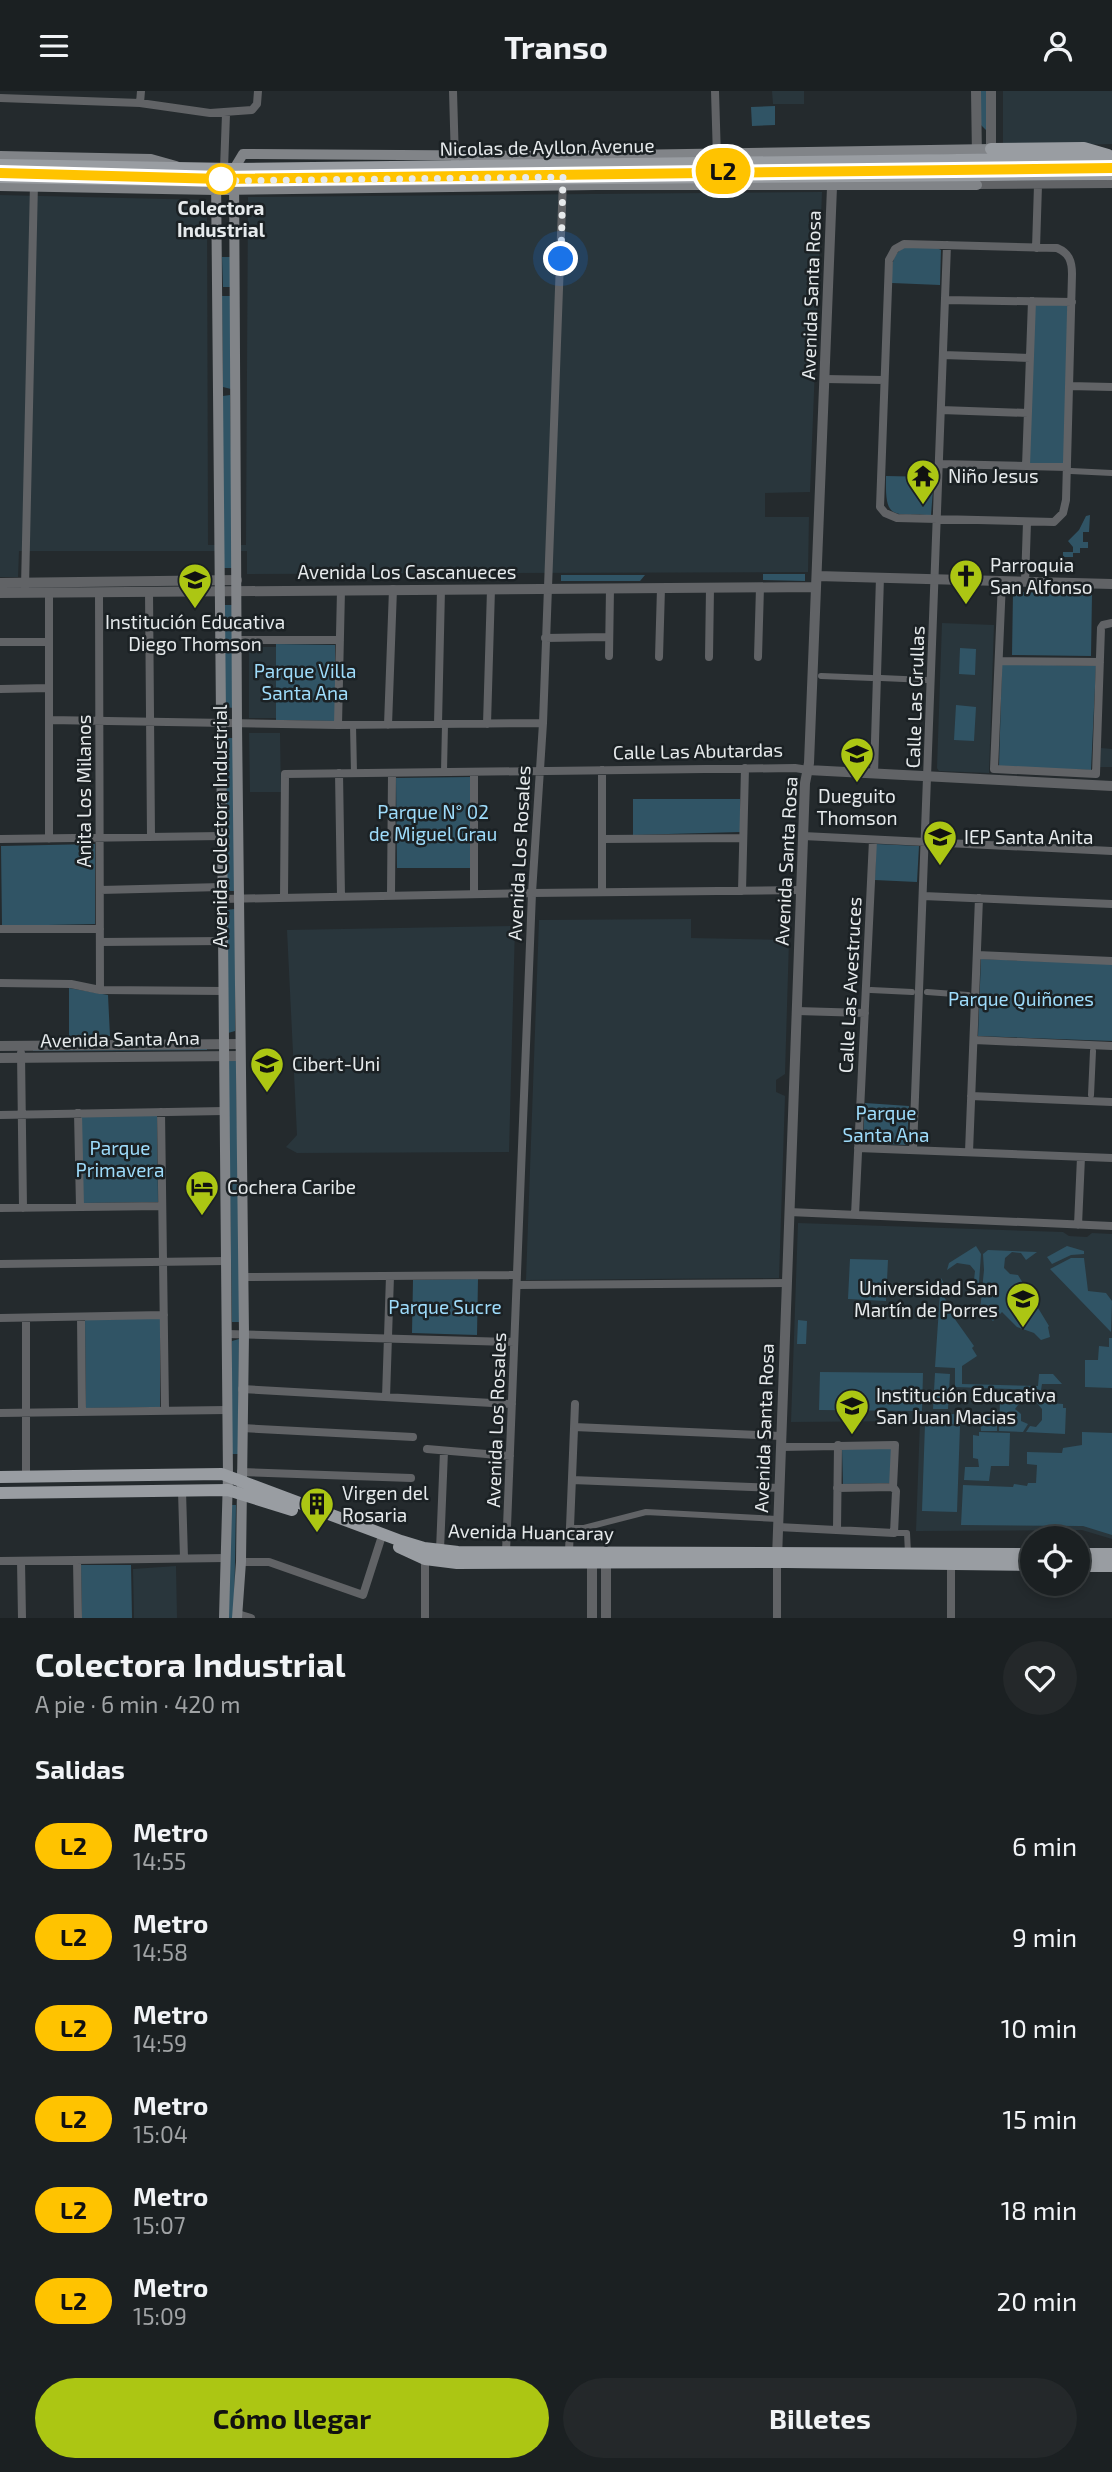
<!DOCTYPE html>
<html lang="es">
<meta charset="utf-8">
<style>
body{margin:0;font-family:"Exo 2",sans-serif;background:#24282a;color:#f1f3f6;height:100vh;display:flex;flex-direction:column;font-size:26px;white-space:nowrap}
*{box-sizing:border-box;margin:0}
p{font-size:23px;color:#a0a3a5}
.icon{flex:none;width:38px;height:38px;fill:none;stroke:currentColor;stroke-width:2;stroke-linecap:round;stroke-linejoin:round}
.map{position:relative;height:1527px;overflow:hidden}
.drawer{display:flex;flex-direction:column;background:#1b2022;flex:1}
.drawer>*{flex:none}
.badge{padding:0 14px;border-radius:23px;font-size:24px;line-height:46px}
.fabs{position:absolute;left:1020px;top:1435px;display:grid;gap:14px}
.fabs a{display:grid;place-items:center;width:70px;height:70px;border-radius:50%;background:#1b2022;box-shadow:0 4px 10px #0003,0 0 0 2px #393e40;font-size:35px}
.you{position:absolute;width:35px;height:35px;margin:-18px;border:5px solid #fff;border-radius:50%;background:#1a73e8;box-shadow:0 0 0 10px #1a73e833}
.map>.badge{position:absolute;translate:-50% -50%;box-shadow:0 0 0 4px #fff}
h2{padding:0 35px;font-size:26px;line-height:63px}
.round{display:grid;place-items:center;flex:none;width:74px;height:74px;border-radius:37px;background:#24282a}
.headline{display:flex;align-items:center;justify-content:space-between;height:119px;padding:0 35px}
h1{font-size:33px;font-weight:700;line-height:52px}
.cta{display:flex;gap:14px;margin-top:auto;padding:14px 35px}
.cta a{flex:1;height:80px;border-radius:42px;background:#acc613;color:#111;font-size:28px;font-weight:700;line-height:80px;text-align:center}
.cta a+a{background:#24282a;color:#f1f3f6}
ul{padding:0;list-style:none}
li{display:flex;align-items:center;gap:21px;height:91px;padding:0 35px}
li div{flex:1}
li b{display:block;font-size:26px}
li em{font-style:normal}
li .badge{min-width:77px;font-weight:700;text-align:center}
header{display:flex;justify-content:space-between;align-items:center;height:91px;padding:0 35px;background:#1b2022;font-size:32px;font-weight:700}
.map>svg:first-child{display:block}
.built{fill:#29363c}
.green{fill:#305465}
.lines{fill:none;stroke-linecap:round;stroke-linejoin:round}
.pedestrian{stroke:#616366;stroke-width:6}
.minor{stroke:#616366;stroke-width:8}
.tertiary{stroke:#616366;stroke-width:10}
.secondary{stroke:#818488;stroke-width:10}
.primary{stroke:#999da2;stroke-width:12}
.line-casing{stroke:#fff;stroke-width:16}
.line{stroke:#ffc300;stroke-width:10}
.walk{stroke:#e6eaec;stroke-width:7;stroke-dasharray:0 12.6}
.stop-dot{fill:#fff;stroke:#ffc300;stroke-width:3.5}
.labels{text-anchor:middle;stroke-width:5;stroke-linejoin:round;paint-order:stroke}
.street-label{font-size:19px;fill:#e6eaec;stroke:#1b2124}
.stop-label{font-size:19px;font-weight:bold;fill:#e6eaec;stroke:#1b2124}
.poi-label{font-size:19px;fill:#e6eaec;stroke:#1b2124;text-anchor:start}
.park-label{font-size:19px;fill:#9edcfb;stroke:#1b2124}
</style>
<header><svg class="icon" aria-label="menu" viewBox="0 0 24 24"><path d="M4 6h16M4 12h16M4 18h16"/></svg>Transo<svg class="icon" aria-label="person" viewBox="0 0 24 24"><circle cx="12" cy="8" r="4"/><path d="M4 21q1-7 8-7t8 7"/></svg></header>
<div class="map">
<svg width="1112" height="1527" viewBox="0 0 1112 1527">
<rect width="100%" height="100%" fill="#242a2d"/>
<path class="built" d="M772,0H804V13H773Z
M1003,0H1112V53L1003,56Z
M822,101L810,401L765,402V426H809L808,481L247,483V460H19L18,486H0V104L207,109L208,454H246L248,106Z
M942,532L994,534L989,682L939,680L937,677Z
M249,556H276V627H249Z
M249,642H280L281,701H250Z
M1101,657L1112,658V676H1100Z
M691,828V847L789,849L785,983L776,989V1001L785,1005L779,1187L526,1189L539,829Z
M515,835L509,1061L297,1062L286,1056L297,1044L287,839Z
M798,1132L1063,1141L1069,1145L1087,1146L1092,1142L1112,1143V1448L1082,1439L916,1440L920,1330L791,1331Z
M176,1475L177,1527H134L133,1478Z"/>
<path class="green" d="M980,0H986L987,40L981,34Z
M775,15V34L752,35L751,16Z
M906,156L937,157L941,159L940,194L892,192C892,178 890,162 906,156Z
M222,166H231L230,196H223V194Z
M222,205H230L231,298L223,296Z
M1038,213H1066L1069,217L1065,370L1061,374L1032,373L1028,371L1034,216Z
M230,304L233,477H223V305Z
M886,385L934,386L931,424C891,423 885,429 886,385Z
M1090,424L1089,441H1083V451H1088V457H1080V462H1073V466H1063V461H1073V456L1068,450L1079,439L1086,425Z
M763,483H805V490L763,489Z
M561,484H645L640,490H561Z
M1013,501L1092,503L1091,565L1012,564Z
M224,514H233L234,617L224,616Z
M276,553L335,554V630L276,629Z
M960,557L976,558L975,584L959,583Z
M1002,573L1096,575L1091,679L999,676Z
M956,614L976,616L974,650L954,649Z
M225,647H234L235,800H225Z
M470,686V777H397L396,687Z
M633,708H740V741L633,744Z
M95,753V833L2,835L1,755Z
M876,753L919,755L917,791L875,789Z
M235,818V940L228,942L225,819Z
M981,868L1112,873V950L978,945Z
M69,897L108,904L110,945L69,946Z
M207,954V959L33,960V958Z
M228,970H236L240,1231H232Z
M865,1012L909,1015L907,1052L905,1054L866,1052L863,1050Z
M157,1024L158,1111L83,1112L81,1025Z
M976,1155L981,1163L978,1206L973,1198L975,1180L970,1174L957,1172L947,1179L949,1172Z
M1067,1155L1084,1160V1163L1071,1164L1052,1173L1047,1166Z
M988,1159L1037,1161L1026,1169L1021,1162L1012,1161L1005,1167L1004,1177L1010,1183L1018,1184L1049,1235L1048,1236L1050,1246L1041,1249L1034,1242L1017,1236L1002,1221L993,1230L980,1220L984,1179L983,1163Z
M1071,1167H1084L1088,1200L1106,1202L1112,1210L1111,1241L1050,1178Z
M850,1168L888,1169L886,1210L848,1208Z
M941,1187L949,1202L944,1206L949,1214L947,1217L974,1255L972,1257L977,1265L962,1275V1293L1038,1295L1039,1283H1053L1062,1293H1042L1041,1299L955,1296V1277L935,1276Z
M478,1188L477,1244L412,1242L413,1189Z
M160,1227V1316L86,1317L85,1229Z
M798,1229L807,1230L806,1253H797Z
M1109,1247H1112V1297L1085,1296V1269H1098L1099,1255L1109,1256Z
M239,1248L238,1363H232V1250Z
M820,1281L923,1282L922,1320L819,1319Z
M935,1282L950,1283L948,1318H933Z
M1000,1309L1025,1310L1018,1314L1015,1318L1021,1323V1330L1028,1333L1023,1341L999,1340Z
M1036,1311L1063,1313V1317H1066L1065,1343L1026,1341L1030,1335L1036,1336L1042,1329V1318Z
M935,1322L970,1324V1328H962L961,1334L935,1332Z
M980,1324H997V1340H981Z
M925,1333L960,1335L957,1421L922,1420Z
M979,1341L1010,1342L1009,1375H991L989,1390L964,1389L965,1376H979L978,1368L973,1367V1344L979,1345Z
M1082,1341L1112,1342V1444L1083,1435L961,1434L963,1394L1013,1396L1014,1393L1027,1395L1028,1392H1036L1037,1374L1027,1373V1361L1062,1362L1063,1357L1082,1354Z
M889,1354L893,1359L890,1392L843,1393L842,1357Z
M231,1414H236L234,1527H228Z
M81,1474H131L132,1527H82Z"/>
<g class="lines">
<path class="pedestrian" d="M1071,380L1112,382
M821,585L872,587
M881,587L926,589
M353,634L354,682
M444,681L445,633
M871,899L912,901
M927,901L968,904
M1091,1004L1093,960
M570,1437H584L646,1421L778,1428
M894,1442H907L908,1462"/>
<path class="minor" d="M453,0L455,70
M715,0L717,67
M0,7L140,12L210,22L252,19L257,13L258,0
M140,12L141,0
M224,78L226,23
M977,94L1112,93
M904,153L1057,157C1069,162 1072,170 1072,183L1066,409L1063,422L1054,431L897,427L885,422L880,416L889,169L895,158Z
M1036,157L1038,94
M945,209L1072,211
M943,264L1030,267
M825,288L884,289
M1069,295L1112,296
M941,319L1028,322
M940,373L1067,376
M1026,375L1032,210
M1002,490L994,678L1096,683L1101,537L1103,534L1112,532
M1025,491L1027,431
M25,496L34,92
M149,500L151,746
M49,501V748
M99,501L100,899
M545,547L609,546
M237,549H340
M0,551H49
M609,565L610,497
M659,566L661,497
M709,566L710,497
M758,566L760,496
M999,570L1100,571
M0,598L49,597
M49,629L338,634L543,632
M438,633L441,498
M487,633L491,498
M338,634L341,499
M388,634L393,498
M602,679V801
M339,682L341,805
M874,683L880,486
M803,745L1112,760
M0,748L222,745
M602,748L743,747
M100,799L222,796
M742,800L745,677
M474,803V681
M391,804L392,682
M923,805L1112,813
M284,806L285,683L795,677L808,679
M222,808L532,802L801,799
M0,838H100
M100,851L223,850
M977,864L1112,870
M0,892L71,893L100,899L223,900
M797,920L865,922
M974,949L1112,955
M21,962L23,1117
M971,1005L1112,1011
M161,1021L165,1319
M78,1022L80,1116
M0,1024L224,1020
M858,1057L1112,1067
M913,1059L947,154
M969,1061L979,807
M0,1117L162,1115
M789,1121L1112,1135
M855,1124L873,749
M1078,1134L1081,1066
M0,1173L226,1170
M243,1186L517,1184
M517,1194L787,1192
M81,1226L82,1321
M0,1227L164,1224
M26,1227V1386
M226,1243L514,1251
M242,1298L512,1313
M386,1306L390,1185
M0,1322L227,1319
M574,1336L781,1345
M242,1337L413,1346
M427,1358L510,1365
M241,1381L411,1387
M572,1389L779,1397
M837,1397L893,1396
M182,1400L184,1467
M778,1436L894,1442L896,1400L893,1396L895,1354L781,1356
M837,1439L838,1354
M440,1459L444,1360
M506,1461L532,802L543,632L563,89
M569,1461L575,1313
M425,1468V1527
M77,1469L78,1527
M0,1470L226,1467
M21,1470L22,1527
M241,1471H269L363,1504L381,1448
M238,1523L251,1527
M777,1527V1471
M951,1527V1473"/>
<path class="tertiary" d="M976,0L977,66
M991,65V0
M817,485L1112,493
M0,492L237,489
M0,502L814,496
M808,679L1112,695
M0,955L240,953
M0,967L240,965
M777,1467L805,692L809,672L833,71
M592,1527V1472
M606,1527V1471"/>
<path class="secondary" d="M0,65L151,68L176,75
M216,84L228,1385L224,1527
M0,95L216,99L596,94H977
M237,1527L241,1471L244,1243L237,633L234,78L243,63L562,65L991,58"/>
<path class="primary" d="M991,58L1084,57L1108,64
M0,74L234,78L1112,67
M0,86L216,90L1112,83
M0,1386L222,1383L401,1450L424,1457L458,1461L1032,1463
M0,1402L228,1399L292,1419
M399,1456L425,1468L457,1472L786,1471L1032,1474
M1078,1463H1112
M1078,1475H1112"/>
</g>
<g class="lines">
<g class="line-casing">
<path id="line" d="M0,82L222,88L1112,77"/>
</g>
<use href="#line" class="line"/>
<path class="walk" d="M221,88L216,90L563,86L561,168"/>
</g>
<defs>
<g id="temple-pin" transform="scale(1.75)"><path d="M0 17L-7.5 6A9.5 9.5 0 1 1 7.5 6Z" fill="#acc613" stroke="#1b2124"/><path d="M0-6L5-2H3V0L6.5 2.5H4V6H1.5V3h-3V6H-4V2.5H-6.5L-3 0V-2H-5Z" fill="#111"/></g>
<g id="church-pin" transform="scale(1.75)"><path d="M0 17L-7.5 6A9.5 9.5 0 1 1 7.5 6Z" fill="#acc613" stroke="#1b2124"/><path d="M-1.2-6h2.4v3.5h3.3v2.4h-3.3V6h-2.4V-.1h-3.3v-2.4h3.3Z" fill="#111"/></g>
<g id="school-pin" transform="scale(1.75)"><path d="M0 17L-7.5 6A9.5 9.5 0 1 1 7.5 6Z" fill="#acc613" stroke="#1b2124"/><path d="M0-5L7-2L0 1L-7-2ZM-4 1L0 2.5L4 1V4Q0 6-4 4Z" fill="#111"/></g>
<g id="hotel-pin" transform="scale(1.75)"><path d="M0 17L-7.5 6A9.5 9.5 0 1 1 7.5 6Z" fill="#acc613" stroke="#1b2124"/><path d="M-6-4.5h1.5V1H6V5H4.5V3h-9V5H-6ZM-4 0a1.8 1.8 0 1 1 3.6 0ZM.5 0V-2.5h3Q6-2.5 6 0Z" fill="#111"/></g>
<g id="university-pin" transform="scale(1.75)"><path d="M0 17L-7.5 6A9.5 9.5 0 1 1 7.5 6Z" fill="#acc613" stroke="#1b2124"/><path d="M0-5L7-2L0 1L-7-2ZM-4 1L0 2.5L4 1V4Q0 6-4 4Z" fill="#111"/></g>
<g id="building-pin" transform="scale(1.75)"><path d="M0 17L-7.5 6A9.5 9.5 0 1 1 7.5 6Z" fill="#acc613" stroke="#1b2124"/><path d="M-4-6H4V6H1V3H-1V6H-4ZM-2.5-4.3h1.7v1.8h-1.7ZM.8-4.3h1.7v1.8H.8ZM-2.5-1h1.7V.8h-1.7ZM.8-1h1.7V.8H.8Z" fill="#111"/></g>
</defs>
<g fill-rule="evenodd">
<use href="#temple-pin" x="923" y="385"/>
<use href="#church-pin" x="966" y="485"/>
<use href="#school-pin" x="195" y="489"/>
<use href="#school-pin" x="857" y="663"/>
<use href="#school-pin" x="940" y="746"/>
<use href="#school-pin" x="267" y="973"/>
<use href="#hotel-pin" x="202" y="1096"/>
<use href="#university-pin" x="1023" y="1208"/>
<use href="#school-pin" x="852" y="1315"/>
<use href="#building-pin" x="317" y="1413"/>
</g>
<circle class="stop-dot" cx="221" cy="88" r="14"/>
<g class="labels">
<g class="street-label">
<text transform="translate(547 56) rotate(-1)" y="7">Nicolas de Ayllon Avenue</text>
<text transform="translate(811 204) rotate(-88)" y="7">Avenida Santa Rosa</text>
<text x="407" y="488">Avenida Los Cascanueces</text>
<text transform="translate(915 606) rotate(-88)" y="7">Calle Las Grullas</text>
<text transform="translate(698 660) rotate(-1)" y="7">Calle Las Abutardas</text>
<text transform="translate(84 700) rotate(-90)" y="7">Anita Los Milanos</text>
<text transform="translate(220 735) rotate(-90)" y="7">Avenida Colectora Industrial</text>
<text transform="translate(519 762) rotate(-87)" y="7">Avenida Los Rosales</text>
<text transform="translate(786 770) rotate(-87)" y="7">Avenida Santa Rosa</text>
<text transform="translate(850 894) rotate(-87)" y="7">Calle Las Avestruces</text>
<text transform="translate(120 948) rotate(-1)" y="7">Avenida Santa Ana</text>
<text transform="translate(496 1329) rotate(-88)" y="7">Avenida Los Rosales</text>
<text transform="translate(764 1337) rotate(-88)" y="7">Avenida Santa Rosa</text>
<text transform="translate(531 1441) rotate(1)" y="7">Avenida Huancaray</text>
</g>
<g class="stop-label">
<text x="221" y="124">Colectora<tspan x="221" dy="22">Industrial</tspan></text>
</g>
<g class="poi-label">
<text x="948" y="392">Niño Jesus</text>
<text x="990" y="481">Parroquia<tspan x="990" dy="22">San Alfonso</tspan></text>
<text x="195" y="538" text-anchor="middle">Institución Educativa<tspan x="195" dy="22">Diego Thomson</tspan></text>
<text x="857" y="712" text-anchor="middle">Dueguito<tspan x="857" dy="22">Thomson</tspan></text>
<text x="964" y="753">IEP Santa Anita</text>
<text x="292" y="980">Cibert-Uni</text>
<text x="227" y="1103">Cochera Caribe</text>
<text x="998" y="1204" text-anchor="end">Universidad San<tspan x="998" dy="22">Martín de Porres</tspan></text>
<text x="876" y="1311">Institución Educativa<tspan x="876" dy="22">San Juan Macias</tspan></text>
<text x="342" y="1409">Virgen del<tspan x="342" dy="22">Rosaria</tspan></text>
</g>
<g class="park-label">
<text x="305" y="587">Parque Villa<tspan x="305" dy="22">Santa Ana</tspan></text>
<text x="433" y="728">Parque N° 02<tspan x="433" dy="22">de Miguel Grau</tspan></text>
<text x="1021" y="915">Parque Quiñones</text>
<text x="886" y="1029">Parque<tspan x="886" dy="22">Santa Ana</tspan></text>
<text x="120" y="1064">Parque<tspan x="120" dy="22">Primavera</tspan></text>
<text x="445" y="1223">Parque Sucre</text>
</g>
</g>
</svg>
<div class="fabs">
<a><svg class="icon" aria-label="locate" viewBox="0 0 24 24"><circle cx="12" cy="12" r="6"/><path d="M12 2v4M12 18v4M2 12h4M18 12h4"/></svg></a>
</div>
<div class="you" style="left:561px;top:168px"></div>
<b class="badge" style="left:723px;top:80px;background:#ffc300;color:#111">L2</b>
</div>
<section class="drawer">
<div class="headline"><div><h1>Colectora Industrial</h1><p>A pie · 6 min · 420 m</p></div><a class="round"><svg class="icon" aria-label="heart" viewBox="0 0 24 24"><path d="M12 20l-8-8c-3-5 5-10 8-4 3-6 11-1 8 4z"/></svg></a></div>
<h2>Salidas</h2>
<ul>
<li><span class="badge" style="background:#ffc300;color:#111">L2</span><div><b>Metro</b><p>14:55</p></div><em>6 min</em></li>
<li><span class="badge" style="background:#ffc300;color:#111">L2</span><div><b>Metro</b><p>14:58</p></div><em>9 min</em></li>
<li><span class="badge" style="background:#ffc300;color:#111">L2</span><div><b>Metro</b><p>14:59</p></div><em>10 min</em></li>
<li><span class="badge" style="background:#ffc300;color:#111">L2</span><div><b>Metro</b><p>15:04</p></div><em>15 min</em></li>
<li><span class="badge" style="background:#ffc300;color:#111">L2</span><div><b>Metro</b><p>15:07</p></div><em>18 min</em></li>
<li><span class="badge" style="background:#ffc300;color:#111">L2</span><div><b>Metro</b><p>15:09</p></div><em>20 min</em></li>
</ul>
<div class="cta"><a>Cómo llegar</a><a>Billetes</a></div>
</section>
